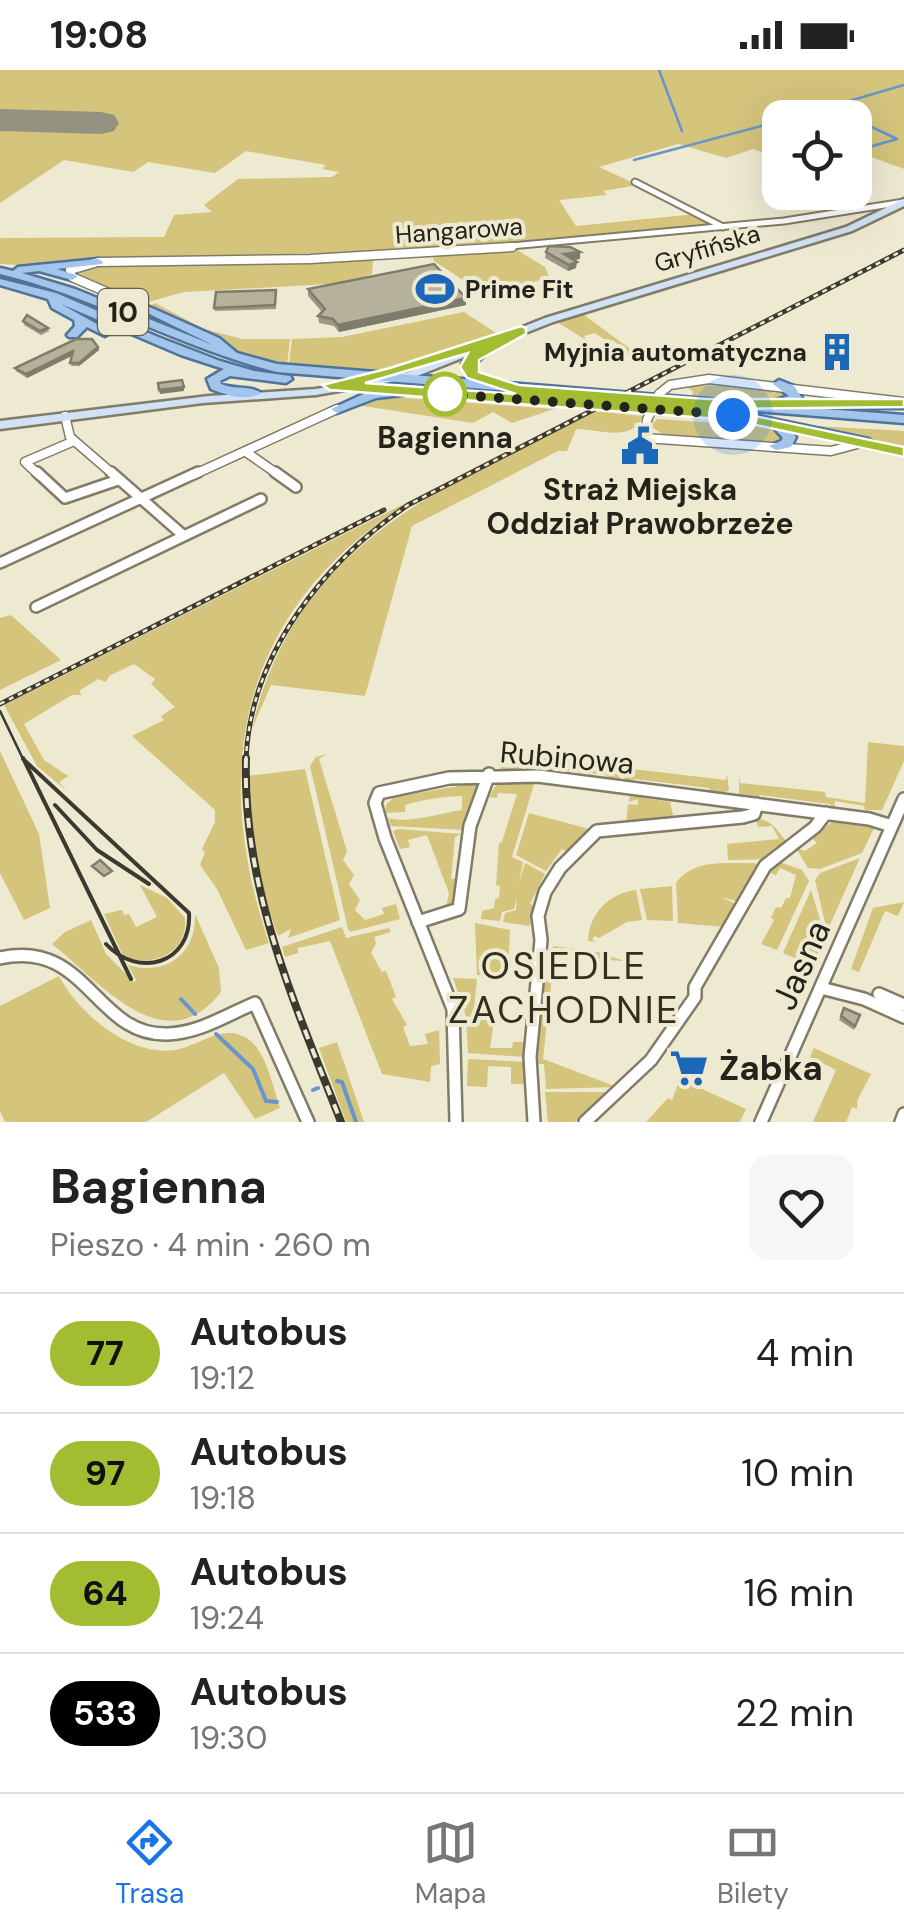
<!DOCTYPE html>
<html lang="pl">
<meta charset="utf-8">
<style>
body{margin:0;font-family:"DM Sans",sans-serif;background:#f6f6f6;color:#222;height:100vh;display:flex;flex-direction:column;font-size:38px;white-space:nowrap}
*{box-sizing:border-box;margin:0}
p{font-size:32px;color:#767676}
.icon{flex:none;width:55px;height:55px;fill:none;stroke:currentColor;stroke-width:2;stroke-linecap:round;stroke-linejoin:round}
.map{position:relative;height:1052px;overflow:hidden}
.side{display:flex;flex-direction:column;background:#fff;flex:1}
.side>*{flex:none}
.badge{padding:0 20px;border-radius:32px;font-size:35px;line-height:65px}
.fabs{position:absolute;left:762px;top:30px;display:grid;gap:20px}
.fabs a{display:grid;place-items:center;width:110px;height:110px;border-radius:20px;background:#fff;box-shadow:0 10px 40px #0002;font-size:50px}
.you{position:absolute;width:50px;height:50px;margin:-25px;border:8px solid #fff;border-radius:50%;background:#1a73e8;box-shadow:0 0 0 15px #1a73e833}
.map>.badge{position:absolute;translate:-50% -50%;box-shadow:0 0 0 5px #fff}
.round{display:grid;place-items:center;flex:none;width:105px;height:105px;border-radius:20px;background:#f6f6f6}
.overview{display:flex;align-items:center;justify-content:space-between;height:170px;padding:0 50px}
h1{font-size:48px;font-weight:700;line-height:75px}
ul{padding:0;list-style:none}
li{display:flex;align-items:center;gap:30px;height:120px;padding:0 50px;border-top:2px solid #e0e0e0}
li div{flex:1}
li b{display:block;font-size:38px}
li em{font-style:normal}
li .badge{min-width:110px;font-weight:700;text-align:center}
.status{display:flex;justify-content:space-between;align-items:center;height:70px;padding:0 50px;background:#fff;direction:ltr}
.status svg{height:28px;fill:currentColor}
.dock{display:flex;justify-content:space-around;align-items:center;height:140px;border-top:2px solid #e0e0e0;background:#fff;font-size:28px;color:#767676}
.dock a{display:grid;justify-items:center;gap:5px}
.dock .active{color:#1a73e8}
.map>svg:first-child{display:block}
.green{fill:#d4c47c}
.lines{fill:none;stroke-linecap:round;stroke-linejoin:round}
.stream-far1{stroke:#6795cc;stroke-width:2.5}
.stream{stroke:#6795cc;stroke-width:4}
.runway{fill:#959180;fill-rule:evenodd}
.street-far3-casing{stroke:#817c67;stroke-width:9}
.street-far2-casing{stroke:#817c67;stroke-width:11}
.street-far1-casing{stroke:#817c67;stroke-width:14}
.street-casing{stroke:#817c67;stroke-width:16}
.secondary-casing{stroke:#817c67;stroke-width:5}
.primary-casing{stroke:#4f739b;stroke-width:5}
.street-far3{stroke:#fff;stroke-width:5}
.street-far2{stroke:#fff;stroke-width:8}
.street-far1{stroke:#fff;stroke-width:9}
.street{stroke:#fff;stroke-width:11}
.secondary{fill:#d1e2f6;fill-rule:evenodd}
.primary{fill:#a3c5ec;fill-rule:evenodd}
.tram-far1{stroke:#3c392f;stroke-width:2.5}
.tram{stroke:#3c392f;stroke-width:4}
.rail-far1-casing{stroke:#3c392f;stroke-width:5}
.rail-casing{stroke:#3c392f;stroke-width:8}
.rail-far1{stroke:#eee9d1;stroke-width:2.5;stroke-dasharray:5;stroke-linecap:butt}
.rail{stroke:#eee9d1;stroke-width:4;stroke-dasharray:10;stroke-linecap:butt}
.street-bridge-casing{stroke:#817c67;stroke-width:11;stroke-linecap:butt}
.street-bridge{stroke:#fff;stroke-width:8}
.wall{fill:#9d9885}
.shaded-wall{fill:#7f7c6c}
.building{fill:#b6b19b;stroke:#7f7c6c;stroke-width:2.5}
.line{fill:#a2bd31;stroke:#fff;stroke-width:2.5;fill-rule:evenodd}
.walk{stroke:#25231a;stroke-width:10;stroke-dasharray:0 18}
.stop-dot{fill:#fff;stroke:#a2bd31;stroke-width:5}
.labels{text-anchor:middle;stroke-width:8;stroke-linejoin:round;paint-order:stroke}
.far-street-label{font-size:25px;fill:#25231a;stroke:#eee9d1}
.far-poi-label{font-size:25px;font-weight:bold;fill:#25231a;stroke:#eee9d1;text-anchor:start}
.shield{fill:#eee9d1;stroke:#615e51;stroke-width:2.5}
.shield-label{font-size:28px;font-weight:bold;fill:#25231a}
.stop-label{font-size:30px;font-weight:bold;fill:#25231a;stroke:#eee9d1}
.poi-label{font-size:30px;font-weight:bold;fill:#25231a;stroke:#eee9d1}
.street-label{font-size:30px;fill:#25231a;stroke:#eee9d1}
.near-street-label{font-size:35px;fill:#25231a;stroke:#eee9d1}
.near-poi-label{font-size:35px;font-weight:bold;fill:#25231a;stroke:#eee9d1;text-anchor:start}
.near-neighbourhood-label{font-size:38px;letter-spacing:2.5px;fill:#332f1c;stroke:#eee9d1}
</style>
<div class="status"><b>19:08</b><svg viewBox="0 0 49 12"><path d="M0 12V9h3v3zM5 12V6h3v6zM10 12V3h3v9zM15 12V0h3v12zM26 1h20v11H26zM47 4h2v5h-2z"/></svg></div>
<div class="map">
<svg width="904" height="1052" viewBox="0 0 904 1052">
<rect width="100%" height="100%" fill="#eee9d1"/>
<path class="green" d="M0,0H904V99L855,81V48H780V89L753,79L726,88L678,74L599,97L638,115L603,121L607,125L559,130L576,156L696,144L717,155L415,181L71,189L39,196L0,194V168L164,167L174,145L212,142L204,135L238,109L332,107L339,102L322,99L326,95L246,81L215,103L148,92L133,102L64,90L0,133Z
M517,180L545,197L549,207L489,227L434,191L433,186Z
M364,188L373,191L372,204L347,213L184,222L141,234L74,206L79,196Z
M155,233L204,259L242,269H290L287,294L235,283L148,237Z
M464,242L496,263L383,301L289,293L292,269L342,267Z
M580,242L640,286L649,288L643,291L627,283L609,286L600,280L621,277L613,270L607,271L595,263L584,266L586,270L557,252Z
M683,315L777,317L780,319L763,329L785,318L791,326L779,332L692,328L693,321Z
M379,326L554,339L512,353L493,342L473,353L357,335Z
M592,341L643,346C632,372 603,360 576,359L567,381H558L412,456L365,626L271,615L252,659C295,474 440,419 592,341Z
M657,349L776,357L785,369L774,373L666,366L650,356Z
M800,355L904,361V378Z
M416,428C244,531 207,691 269,873L246,880L217,819L200,795L205,782L202,779L215,752V740L132,666L164,650L161,646L175,637L151,614L155,609L134,594L109,606L106,612L98,609L79,621L82,625H72L24,654L44,690L68,706L59,712L67,721L37,696L4,635Z
M11,545L61,590L0,620V548Z
M868,672L904,676V691L882,740H865L864,736L835,731L834,738L829,734L760,725L755,730L739,724V705L740,713L825,722L826,727L865,733Z
M0,681L39,764L50,838L24,850L0,803Z
M327,684L319,689L347,781L343,790L354,805L349,814L360,830L355,840L365,850L384,844L382,838L396,834L400,849L350,862L348,859L310,696L316,687Z
M513,685L726,710L727,704L729,720L722,725L710,724L709,718L635,709L624,714L625,704L617,700L621,713L610,711L606,705L520,696L516,701L501,700V697L513,698Z
M305,699L340,850L288,868L291,859L278,866C259,814 247,763 247,706Z
M535,711L512,787L523,792L519,813L525,793L545,804L530,834L538,837L529,856L503,852L505,843L516,840L517,827L514,839L502,842L500,851L481,849L482,841L494,838L495,829L499,828L500,816L496,815L499,773L502,772L517,724L498,723L497,728L489,727L498,712Z
M477,713L482,715L465,760L391,756L388,748C410,754 440,743 462,740V726C445,726 421,730 405,735V742L386,743V735L394,727Z
M630,726L670,732L674,750L626,754L628,734L638,735V729L629,732Z
M529,743L593,760L569,782L562,779L546,801L516,785Z
M756,749C771,748 780,764 789,775L770,789L728,790L727,774L779,769L772,756L758,757Z
M832,752L874,758L862,783L820,799L808,798L796,778L805,781L817,773L810,767Z
M399,759L461,764L455,767L451,809L460,808L456,838H446L449,823L427,765L408,770L410,777L400,779L393,761Z
M860,788L827,861L815,810L820,803Z
M779,792L802,800L809,811L777,880L761,874L774,850L771,848L776,837L781,838L786,828H790L796,805L780,798L776,805L768,802Z
M754,793L761,796L740,832L721,827L738,835L726,857L678,853L676,813C694,788 727,794 754,793Z
M140,815L167,828L185,848C188,883 154,897 124,888L104,844L122,840L124,845L129,844L136,857L157,847Z
M672,816L673,851L647,850L640,819Z
M636,820L642,850L627,852L599,868L595,866L592,869L595,872L588,871C589,844 609,823 636,820Z
M811,820L825,866L813,896L783,883Z
M904,832L898,846L885,841L859,902L851,899L873,838Z
M195,844L219,898L221,922C165,994 101,913 52,874L65,862L91,850L106,884L134,912L136,910L128,895C166,907 197,883 195,844Z
M475,853L510,860L508,906L477,905Z
M342,857L346,868L389,858L391,862L374,867L376,873L371,883L382,902L386,901L396,927L392,929L407,955L403,957L410,976L428,974L425,964L439,960L440,994L431,996L430,1012L382,1004L330,871L298,878V883L285,887L282,877Z
M554,876L598,882L624,891L554,887L543,989L617,1017L546,1019L544,994H536L545,887Z
M59,906C78,943 130,987 175,980C200,976 223,952 248,969C266,981 273,1017 280,1038L255,1049L224,1003L146,1052H5L0,1041V936Z
M453,908L477,909L473,948L494,950L490,978H512L513,972H528L526,987L468,983L466,946Z
M337,972L364,1052H346L319,978Z
M814,978L871,1004L857,1031V1039L852,1037L846,1052H813L836,1000L810,987Z
M468,989L528,992V1014H511V997L488,996L487,1017L467,1016Z
M680,1009L746,1039L740,1052H646L668,1028L672,1030Z
M545,1022H612L575,1052H548Z"/>
<g class="lines">
<path class="stream-far1" d="M659,0L682,61
M831,37L853,48
M791,48L904,15
M855,49L897,69L855,81
M634,90L780,51"/>
<path class="stream" d="M181,929L195,944
M216,964L253,999L266,1031L277,1032
M337,1011L342,1012L356,1052
M313,1020L318,1018"/>
<path class="runway" d="M0,39L101,42L114,45L119,53L114,61L101,64L0,61Z"/>
<g class="street-far3-casing">
<path id="street-far3" d="M635,112L723,157
M478,179L784,151L904,132"/>
</g>
<g class="street-far2-casing">
<path id="street-far2" d="M141,237L72,207L70,200L98,192L310,189L512,177
M659,324L670,315L709,309L904,332
M65,346L70,367L114,405
M647,350L645,368L831,381L861,373L904,382
M246,382L279,405
M39,405L25,392L74,371
M193,405L337,339"/>
</g>
<g class="street-far1-casing">
<path id="street-far1" d="M37,402L65,428L118,410
M111,402L184,466
M275,402L296,417
M0,493L198,402
M36,537L261,429"/>
</g>
<g class="street-casing">
<path id="street" d="M418,852L459,839L470,756L489,704
M0,888C87,868 95,967 168,964C199,963 227,945 255,933L308,1052
M821,918L864,929L904,947
M879,924L904,935
M456,1052L453,939L385,768L375,733L379,723L449,708L538,706L869,749L892,756
M534,1052L530,987L541,870L538,846L545,822L560,798L597,761L743,747L754,744L757,734
M585,1052L651,990L695,927V917L765,796L815,757L826,743
M761,1052L904,729
M901,1052L904,1044"/>
</g>
<g class="secondary-casing">
<path id="secondary" d="M904,129V136L852,161L553,252L412,308L316,325L203,333L0,359V351L209,326L316,319L409,302L545,248L846,157Z"/>
</g>
<g class="primary-casing">
<path id="primary" d="M98,189L103,192L102,194L57,199L76,205L77,207L72,210L39,201L22,203L75,219L213,275L135,237L137,235H145L219,268L237,283L277,294L474,310L469,308L462,294L490,271L496,275L474,295L478,303L494,312L771,334L773,331L789,326L773,314L779,310L794,316L802,328L785,336L904,345V353L277,302C181,278 96,227 0,204V198L13,201L18,197Z
M0,209L56,223L158,267L220,291L254,301L290,306L292,309L286,313L230,306L220,311L221,314C233,320 251,315 261,323C247,332 225,325 211,319L207,309L224,299L181,285L61,234L111,262L105,266L87,257L77,267H69L67,265L75,256L74,250L52,238L48,229L0,215Z
M406,317L412,321L410,324L376,328L337,343L331,339L370,321Z
M821,330H904V338L817,337V331Z
M735,341L868,369L875,373L868,377L791,361L796,367L791,377L776,380L769,376L781,371L783,368L773,357L731,348L729,345Z"/>
</g>
<use href="#street-far3" class="street-far3"/>
<use href="#street-far2" class="street-far2"/>
<use href="#street-far1" class="street-far1"/>
<use href="#street" class="street"/>
<use href="#secondary" class="secondary"/>
<use href="#primary" class="primary"/>
<path class="tram-far1" d="M0,641L24,691"/>
<path class="tram" d="M23,688L131,909
M23,689L189,843C192,894 138,909 106,874
M55,735L97,780L149,814"/>
<g class="rail-far1-casing">
<path id="rail-far1" d="M0,634L384,440
M246,691C249,585 324,492 408,435L904,180"/>
</g>
<g class="rail-casing">
<path id="rail" d="M246,688C242,818 295,934 341,1052"/>
</g>
<use href="#rail-far1" class="rail-far1"/>
<use href="#rail" class="rail"/>
<g class="street-bridge-casing">
<path id="street-bridge" d="M647,350L659,324"/>
</g>
<use href="#street-bridge" class="street-bridge"/>
</g>
<path class="wall" d="M546,182L580,189L574,190L576,198L568,201L545,188Z
M308,219L466,228V235L339,262L334,256L319,253L318,246L322,242L308,226Z
M276,220V239L215,241L214,238Z
M23,251L48,258L49,261L41,265L24,255Z
M98,277L99,280L79,296H71L72,286L27,308L16,301L15,298Z
M844,938L860,945L854,960L839,950Z"/>
<path class="shaded-wall" d="M580,182V189L563,191L564,184Z
M577,192L576,198L568,201L569,195Z
M466,228V235L339,262L338,255Z
M98,277L99,280L79,296V293Z
M73,281V285L27,308L26,304Z
M184,317V321L160,324L159,320Z"/>
<path class="building" d="M549,176L570,177L580,182L564,184L577,192L569,195L546,182Z
M434,194L466,228L338,255L333,249L318,246L325,239L308,219Z
M276,220L275,235L214,238L216,222Z
M27,245L48,258L40,261L23,251Z
M76,269H92L98,277L79,293H70L73,281L26,304L15,298Z
M182,310L184,317L159,320L158,313Z
M100,790L112,801L104,806L92,796Z
M844,938L860,945L855,956L841,946Z"/>
<path class="line" d="M521,256L526,258V264L479,290V302L519,315L707,329H904V337L721,339L904,377V387L733,350L330,320L322,315L390,298ZM468,283L460,297L467,308L516,324L365,313Z"/>
<g class="lines">
<path class="walk" d="M445,324L733,345"/>
</g>
<defs>
<g id="stadium-bare" transform="scale(3)"><path d="M0-5a6.5 5 0 1 0 0 10a6.5 5 0 1 0 0-10ZM-3.5-1.8h7v3.6h-7Z" fill="#1a68b7" stroke="#eee9d1" stroke-width="2.5" paint-order="stroke"/></g>
<g id="building-bare" transform="scale(3)"><path d="M-4-6H4V6H1V3H-1V6H-4ZM-2.5-4.3h1.7v1.8h-1.7ZM.8-4.3h1.7v1.8H.8ZM-2.5-1h1.7V.8h-1.7ZM.8-1h1.7V.8H.8Z" fill="#1a68b7" stroke="#eee9d1" stroke-width="2.5" paint-order="stroke"/></g>
<g id="civic-bare" transform="scale(3)"><path d="M-.6-6.5H3V-4.5H.6V-3L4-1V1h2V6H-6V1h2V-1L-.6-3ZM-1.2 2.5V6h2.4V2.5Z" fill="#1a68b7" stroke="#eee9d1" stroke-width="2.5" paint-order="stroke"/></g>
<g id="supermarket-bare" transform="scale(3)"><path d="M-6-5.5h2.5l.6 2H6L4.5 2H-2.5L-4.4-4H-6ZM-1.5 3.2a1.3 1.3 0 1 0 .1 0ZM3 3.2a1.3 1.3 0 1 0 .1 0Z" fill="#1a68b7" stroke="#eee9d1" stroke-width="2.5" paint-order="stroke"/></g>
</defs>
<g fill-rule="evenodd">
<use href="#stadium-bare" x="435" y="219"/>
<use href="#building-bare" x="837" y="282"/>
<use href="#civic-bare" x="640" y="376"/>
<use href="#supermarket-bare" x="689" y="998"/>
</g>
<circle class="stop-dot" cx="445" cy="324" r="20"/>
<g class="labels">
<g class="far-street-label">
<text transform="translate(459 160) rotate(-4)" y="9">Hangarowa</text>
<text transform="translate(707 178) rotate(-17)" y="9">Gryfińska</text>
</g>
<g class="far-poi-label">
<text x="465" y="228">Prime Fit</text>
<text x="807" y="291" text-anchor="end">Myjnia automatyczna</text>
</g>
<rect class="shield" x="98" y="219" width="50" height="46" rx="8"/>
<g class="shield-label">
<text x="123" y="252">10</text>
</g>
<g class="stop-label">
<text x="445" y="378">Bagienna</text>
</g>
<g class="poi-label">
<text x="640" y="430">Straż Miejska<tspan x="640" dy="34">Oddział Prawobrzeże</tspan></text>
</g>
<g class="street-label">
<text transform="translate(567 688) rotate(5)" y="10">Rubinowa</text>
</g>
<g class="near-street-label">
<text transform="translate(801 895) rotate(-66)" y="12">Jasna</text>
</g>
<g class="near-poi-label">
<text x="719" y="1010">Żabka</text>
</g>
<g class="near-neighbourhood-label">
<text x="564" y="909">OSIEDLE<tspan x="564" dy="44">ZACHODNIE</tspan></text>
</g>
</g>
</svg>
<div class="fabs">
<a><svg class="icon" aria-label="locate" viewBox="0 0 24 24"><circle cx="12" cy="12" r="6"/><path d="M12 2v4M12 18v4M2 12h4M18 12h4"/></svg></a>
</div>
<div class="you" style="left:733px;top:345px"></div>
</div>
<section class="side">
<div class="overview"><div><h1>Bagienna</h1><p>Pieszo · 4 min · 260 m</p></div><a class="round"><svg class="icon" aria-label="heart" viewBox="0 0 24 24"><path d="M12 20l-8-8c-3-5 5-10 8-4 3-6 11-1 8 4z"/></svg></a></div>
<ul>
<li><span class="badge" style="background:#a2bd31;color:#111">77</span><div><b>Autobus</b><p>19:12</p></div><em>4 min</em></li>
<li><span class="badge" style="background:#a2bd31;color:#111">97</span><div><b>Autobus</b><p>19:18</p></div><em>10 min</em></li>
<li><span class="badge" style="background:#a2bd31;color:#111">64</span><div><b>Autobus</b><p>19:24</p></div><em>16 min</em></li>
<li><span class="badge" style="background:#000;color:#fff">533</span><div><b>Autobus</b><p>19:30</p></div><em>22 min</em></li>
</ul>
</section>
<nav class="dock">
<a class="active"><svg class="icon" aria-label="directions" viewBox="0 0 24 24"><path d="M12 3l9 9-9 9-9-9zM9 14v-3h6M13 9l2 2-2 2"/></svg>Trasa</a>
<a><svg class="icon" aria-label="map" viewBox="0 0 24 24"><path d="M3 6l6-2 6 2 6-2v14l-6 2-6-2-6 2zM9 4v14M15 6v14"/></svg>Mapa</a>
<a><svg class="icon" aria-label="tickets" viewBox="0 0 24 24"><path d="M3 7h18v10H3zM15 7v10"/></svg>Bilety</a>
</nav>
